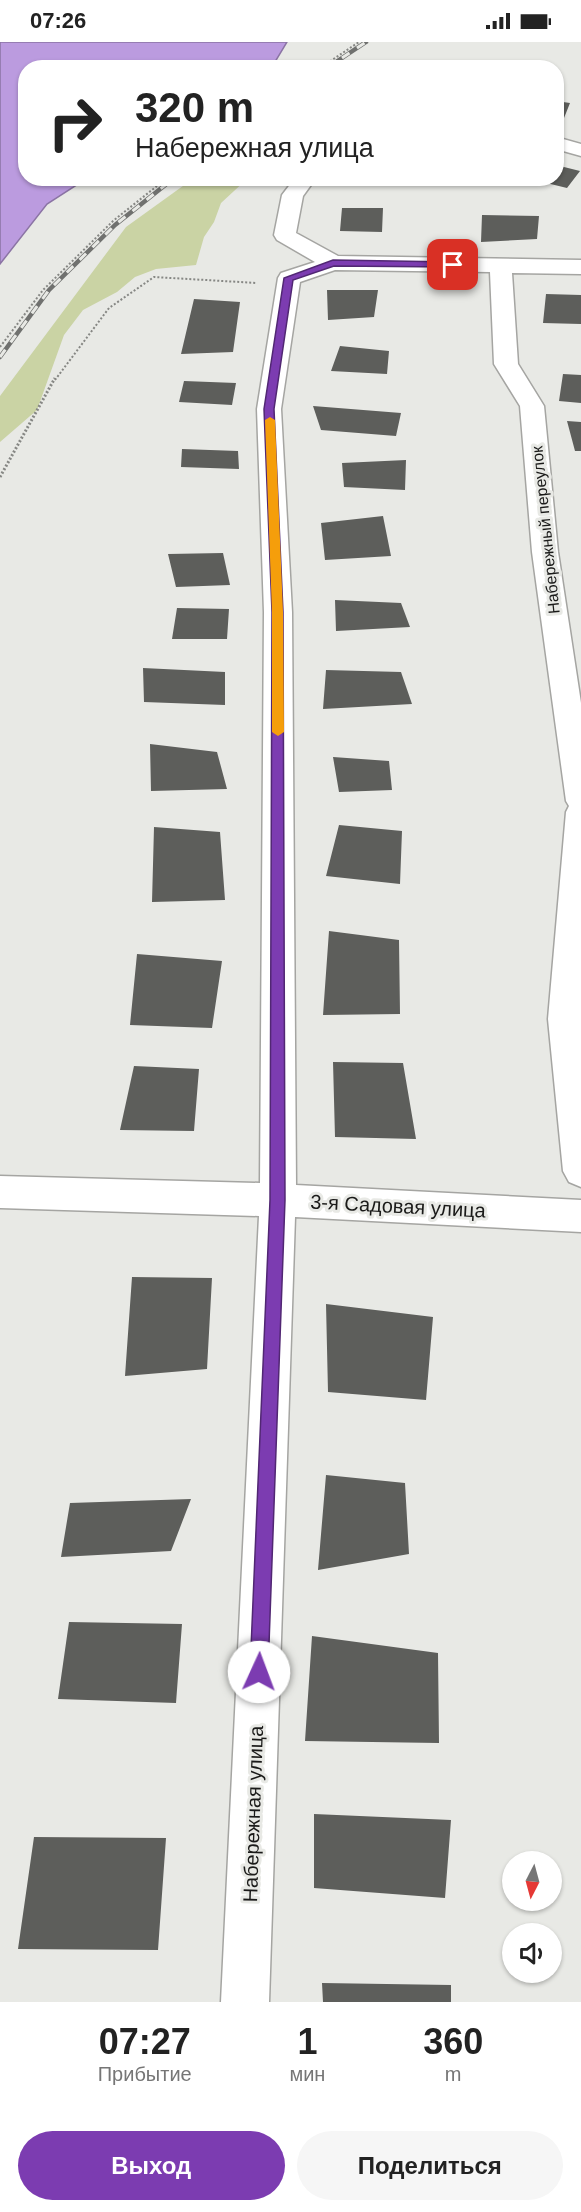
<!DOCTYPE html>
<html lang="ru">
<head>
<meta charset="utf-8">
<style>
	body { margin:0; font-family:Helvetica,sans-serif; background:#f6f6f6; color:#222; height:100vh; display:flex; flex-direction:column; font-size:22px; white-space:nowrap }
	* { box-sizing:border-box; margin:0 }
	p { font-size:20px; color:#767676 }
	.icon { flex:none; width:33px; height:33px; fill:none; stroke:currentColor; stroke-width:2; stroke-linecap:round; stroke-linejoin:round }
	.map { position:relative; height:1960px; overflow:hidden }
	.side { display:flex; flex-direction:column; background:#fff; flex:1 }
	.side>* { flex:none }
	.top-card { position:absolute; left:18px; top:18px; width:546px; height:126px; border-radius:24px; box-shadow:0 2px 4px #0004; background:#fff; color:#222; overflow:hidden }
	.needle { width:39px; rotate:186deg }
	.controls { position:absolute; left:502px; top:1809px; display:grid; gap:12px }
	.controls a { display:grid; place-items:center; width:60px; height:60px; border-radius:50%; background:#fff; box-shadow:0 2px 4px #0004; font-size:30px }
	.pin { position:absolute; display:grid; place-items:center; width:51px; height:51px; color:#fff; margin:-26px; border-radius:12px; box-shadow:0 3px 9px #0006 }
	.me { position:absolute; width:66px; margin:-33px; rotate:2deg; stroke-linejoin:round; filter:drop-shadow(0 0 4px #0008) }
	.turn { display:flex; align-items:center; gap:21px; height:126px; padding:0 18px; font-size:27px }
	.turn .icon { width:78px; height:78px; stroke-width:2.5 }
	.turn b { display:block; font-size:42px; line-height:51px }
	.eta { display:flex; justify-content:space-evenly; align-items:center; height:102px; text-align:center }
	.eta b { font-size:36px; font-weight:800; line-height:42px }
	.primary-button { display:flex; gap:12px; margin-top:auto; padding:12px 18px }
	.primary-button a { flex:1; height:69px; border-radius:36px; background:#7c3cb1; color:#fff; font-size:24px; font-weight:800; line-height:69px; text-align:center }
	.primary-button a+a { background:#f6f6f6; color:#222 }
	.status { display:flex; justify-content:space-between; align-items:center; height:42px; padding:0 30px; background:#fff; direction:ltr }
	.status svg { height:16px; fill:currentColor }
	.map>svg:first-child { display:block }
	.green { fill:#cad3a4 }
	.water { fill:#bb9bdf; stroke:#8b74a4; stroke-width:1.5 }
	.building { fill:#5d5e5b }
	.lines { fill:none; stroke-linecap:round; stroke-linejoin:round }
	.minor-casing { stroke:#a5a5a2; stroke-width:3 }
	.path-far1 { stroke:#868784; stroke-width:2; stroke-dasharray:2 2; stroke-linecap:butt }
	.path { stroke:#868784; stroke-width:3; stroke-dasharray:2 2; stroke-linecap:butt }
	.minor { fill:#fff; fill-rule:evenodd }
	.rail-casing { stroke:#70716f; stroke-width:4.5 }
	.rail { stroke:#e8e9e5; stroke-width:3; stroke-dasharray:9; stroke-linecap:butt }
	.route { fill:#7c3cb1; stroke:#512773; stroke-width:1.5 }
	.slow { fill:#f59e0b }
	.labels { text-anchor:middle; stroke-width:6; stroke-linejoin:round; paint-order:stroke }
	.far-street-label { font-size:16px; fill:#1a1a19; stroke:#e8e9e5 }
	.street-label { font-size:20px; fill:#1a1a19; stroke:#e8e9e5 }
</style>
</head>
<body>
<div class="status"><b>07:26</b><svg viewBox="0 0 49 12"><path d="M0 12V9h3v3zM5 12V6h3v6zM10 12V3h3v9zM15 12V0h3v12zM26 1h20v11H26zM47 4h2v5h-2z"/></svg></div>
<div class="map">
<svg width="581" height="1960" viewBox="0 0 581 1960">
	<rect width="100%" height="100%" fill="#e8e9e5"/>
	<!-- green -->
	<path class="green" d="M 194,136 L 247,137 L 221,161 L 214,180 L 204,195 L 196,223 L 156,227 L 135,235 L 117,250 L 83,268 L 64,293 L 37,368 L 0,400 L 0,354 L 126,185 Z"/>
	<!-- water -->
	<path class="water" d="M 0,0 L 287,0 L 275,20 L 267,25 L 26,26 L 26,136 L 86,137 L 47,162 L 0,222 Z"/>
	<!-- building -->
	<path class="building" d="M 556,59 L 570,61 L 564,76 L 556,74 Z
		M 556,123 L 580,129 L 567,146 L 530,137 L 556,136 Z
		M 342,166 L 383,166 L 382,190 L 340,189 Z
		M 482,173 L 539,174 L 537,197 L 481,200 Z
		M 327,248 L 378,248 L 374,275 L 328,278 Z
		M 546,252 L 581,253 L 581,282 L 543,281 Z
		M 194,257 L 240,260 L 233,310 L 181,312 Z
		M 340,304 L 389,309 L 387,332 L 331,329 Z
		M 563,332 L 581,333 L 581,361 L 559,359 Z
		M 184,339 L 236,341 L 232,363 L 179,360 Z
		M 313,364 L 401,371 L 396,394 L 321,388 Z
		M 567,379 L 581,380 L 581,409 L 575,409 Z
		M 182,407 L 238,409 L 239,427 L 181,425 Z
		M 406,418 L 405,448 L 344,445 L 342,421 Z
		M 383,474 L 391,514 L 325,518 L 321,481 Z
		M 223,511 L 230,543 L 176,545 L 168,512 Z
		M 335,558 L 401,561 L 410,585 L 336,589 Z
		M 177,566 L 229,567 L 227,597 L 172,597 Z
		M 143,626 L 225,630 L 225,663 L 144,660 Z
		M 326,628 L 401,630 L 412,662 L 323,667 Z
		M 150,702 L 217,710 L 227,747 L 151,749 Z
		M 333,715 L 389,719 L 392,748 L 339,750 Z
		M 339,783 L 402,789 L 400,842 L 326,834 Z
		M 154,785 L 220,790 L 225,858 L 152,860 Z
		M 329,889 L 399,898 L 400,972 L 323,973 Z
		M 137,912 L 222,919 L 212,986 L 130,983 Z
		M 333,1020 L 403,1021 L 416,1097 L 335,1095 Z
		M 134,1024 L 199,1027 L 194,1089 L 120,1088 Z
		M 132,1235 L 212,1236 L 207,1327 L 125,1334 Z
		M 326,1262 L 433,1275 L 426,1358 L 328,1350 Z
		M 326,1433 L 405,1441 L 409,1512 L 318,1528 Z
		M 191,1457 L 171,1509 L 61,1515 L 70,1461 Z
		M 69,1580 L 182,1582 L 176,1661 L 58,1657 Z
		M 312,1594 L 438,1611 L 439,1701 L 305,1699 Z
		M 314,1772 L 451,1778 L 445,1856 L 314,1846 Z
		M 34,1795 L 166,1796 L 158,1908 L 18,1907 Z
		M 322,1941 L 451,1943 L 451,1960 L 323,1960 Z"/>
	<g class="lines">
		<!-- minor casing -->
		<g class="minor-casing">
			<path id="minor" d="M 556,95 L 581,102 L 581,114 L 556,107 Z
				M 295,136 L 316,136 L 303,154 L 296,191 L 338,214 L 581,218 L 581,232 L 512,231 L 518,322 L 544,364 L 558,510 L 581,661 L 581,1145 L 569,1140 L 563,1129 L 548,977 L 566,770 L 569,764 L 566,759 L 532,510 L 520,364 L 494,322 L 490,230 L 335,228 L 300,240 L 281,367 L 292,570 L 296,1143 L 581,1158 L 581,1190 L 295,1175 L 269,1960 L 221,1960 L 259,1174 L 0,1166 L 0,1134 L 260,1141 L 264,570 L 257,367 L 278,236 L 281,231 L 315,220 L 277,198 L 274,193 L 282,153 Z"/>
		</g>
		<!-- path-far1 -->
		<path class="path-far1" d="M 320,26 L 359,0
			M 0,305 L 43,248 L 113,179 L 167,136
			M 55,338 L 109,266 L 154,235 L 257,241"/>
		<!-- path -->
		<path class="path" d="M 0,435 L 55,336"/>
		<!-- minor -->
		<use href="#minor" class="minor"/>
		<!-- rail casing -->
		<g class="rail-casing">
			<path id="rail" d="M 327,26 L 366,0
				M 0,315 L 49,248 L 115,183 L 174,136"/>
		</g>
		<!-- rail -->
		<use href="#rail" class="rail"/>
	</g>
	<!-- route -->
	<path class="route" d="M 333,218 L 453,220 L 457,223 L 453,225 L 334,224 L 293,238 L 274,367 L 283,570 L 285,1158 L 268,1630 L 265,1636 L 259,1638 L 253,1636 L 250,1630 L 270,1158 L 272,570 L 264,367 L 284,236 Z"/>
	<!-- slow -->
	<path class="slow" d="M 270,375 L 275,378 L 283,570 L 284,690 L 278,694 L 272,690 L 272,570 L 265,378 Z"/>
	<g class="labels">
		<!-- far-street labels -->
		<g class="far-street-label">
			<text transform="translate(545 488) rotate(-96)" y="6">Набережный переулок</text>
		</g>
		<!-- street labels -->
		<g class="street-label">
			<text transform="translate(398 1164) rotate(3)" y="7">3-я Садовая улица</text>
			<text transform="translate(253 1772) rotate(-88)" y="7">Набережная улица</text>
		</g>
	</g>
</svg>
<div class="controls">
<a><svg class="needle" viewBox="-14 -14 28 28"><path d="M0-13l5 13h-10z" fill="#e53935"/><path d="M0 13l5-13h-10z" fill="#767676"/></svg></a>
<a><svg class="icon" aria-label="sound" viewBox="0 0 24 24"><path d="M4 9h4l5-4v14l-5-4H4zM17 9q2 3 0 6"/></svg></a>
</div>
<div class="pin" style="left:453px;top:223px;background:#d93025"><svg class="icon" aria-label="arrive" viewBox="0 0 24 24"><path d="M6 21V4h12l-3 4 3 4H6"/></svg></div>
<svg class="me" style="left:259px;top:1630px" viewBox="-20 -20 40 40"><circle r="19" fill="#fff"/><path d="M0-13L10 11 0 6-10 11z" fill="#7c3cb1"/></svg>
<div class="top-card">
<div class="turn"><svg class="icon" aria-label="right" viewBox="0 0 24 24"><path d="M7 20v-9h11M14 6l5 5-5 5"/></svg><div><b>320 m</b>Набережная улица</div></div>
</div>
</div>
<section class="side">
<div class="eta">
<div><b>07:27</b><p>Прибытие</p></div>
<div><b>1</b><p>мин</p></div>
<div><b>360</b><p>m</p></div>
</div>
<div class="primary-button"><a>Выход</a><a>Поделиться</a></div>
</section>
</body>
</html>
